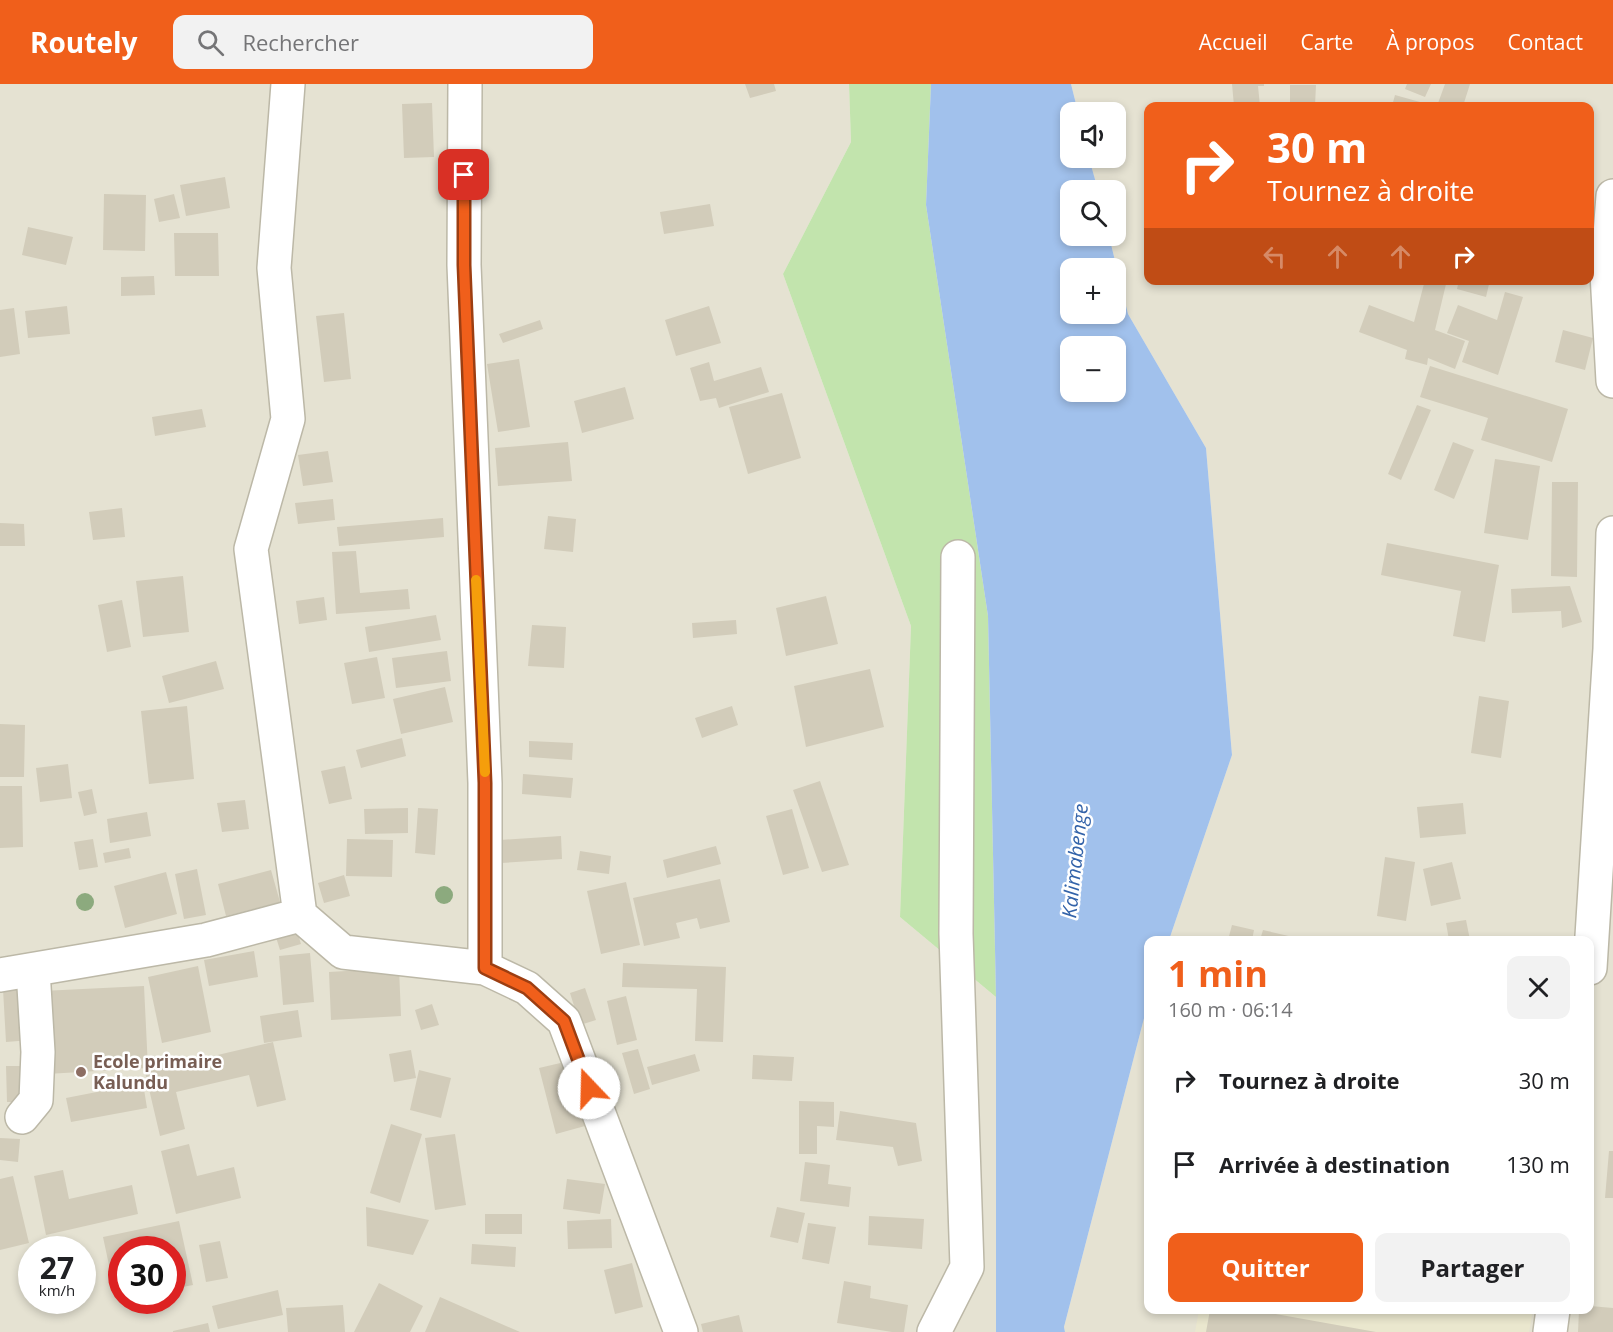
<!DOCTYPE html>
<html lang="fr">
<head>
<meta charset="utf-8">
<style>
	body { margin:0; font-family:"Open Sans",sans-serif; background:#f2f2f2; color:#202124; height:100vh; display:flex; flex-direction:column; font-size:22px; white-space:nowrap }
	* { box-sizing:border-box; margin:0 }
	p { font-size:20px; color:#757577 }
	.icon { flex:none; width:33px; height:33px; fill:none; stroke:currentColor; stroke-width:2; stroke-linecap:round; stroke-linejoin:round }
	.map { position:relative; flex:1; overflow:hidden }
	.details { position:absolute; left:1144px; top:852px; width:450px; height:378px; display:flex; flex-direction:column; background:#fff; border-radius:12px; box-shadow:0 3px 9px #0003 }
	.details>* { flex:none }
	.banner { position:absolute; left:1144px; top:18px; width:450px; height:183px; border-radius:12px; box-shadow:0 3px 9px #0003; background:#f05f1b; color:#fff; overflow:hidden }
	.buttons { position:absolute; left:1060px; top:18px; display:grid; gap:12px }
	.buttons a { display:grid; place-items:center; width:66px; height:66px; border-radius:12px; background:#fff; box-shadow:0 3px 9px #0003; font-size:30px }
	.speed { position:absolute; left:18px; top:1152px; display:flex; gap:12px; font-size:30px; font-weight:700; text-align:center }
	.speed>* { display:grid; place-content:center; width:78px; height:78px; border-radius:50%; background:#fff; box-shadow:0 3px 9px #0003; line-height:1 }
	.speed small { font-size:15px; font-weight:400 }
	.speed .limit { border:9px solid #d22; background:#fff; color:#111 }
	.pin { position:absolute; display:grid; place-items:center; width:51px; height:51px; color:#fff; margin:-26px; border-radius:12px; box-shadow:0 3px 9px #0006 }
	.me { position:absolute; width:66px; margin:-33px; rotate:339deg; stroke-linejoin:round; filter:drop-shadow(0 0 4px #0008) }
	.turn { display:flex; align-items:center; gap:21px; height:126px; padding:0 24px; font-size:27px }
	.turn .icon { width:78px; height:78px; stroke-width:2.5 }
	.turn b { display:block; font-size:42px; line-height:51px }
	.lanes { display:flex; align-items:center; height:57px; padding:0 24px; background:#0003; justify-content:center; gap:30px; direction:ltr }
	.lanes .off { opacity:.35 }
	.round { display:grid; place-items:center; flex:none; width:63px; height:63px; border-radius:12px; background:#f2f2f2 }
	.overview { display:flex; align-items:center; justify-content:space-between; height:102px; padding:0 24px }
	h1 { font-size:36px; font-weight:700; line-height:45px; color:#f05f1b }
	.action { display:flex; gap:12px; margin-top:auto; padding:12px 24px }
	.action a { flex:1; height:69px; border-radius:12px; background:#f05f1b; color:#fff; font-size:24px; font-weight:700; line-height:69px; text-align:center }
	.action a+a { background:#f2f2f2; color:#202124 }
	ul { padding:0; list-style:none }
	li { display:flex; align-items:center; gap:18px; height:84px; padding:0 24px }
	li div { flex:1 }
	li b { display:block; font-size:22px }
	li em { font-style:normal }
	header { display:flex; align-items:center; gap:36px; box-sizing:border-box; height:84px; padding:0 30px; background:#f05f1b; color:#fff }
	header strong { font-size:28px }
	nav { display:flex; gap:33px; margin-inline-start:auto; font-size:21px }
	.search { width:420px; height:54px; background:#f2f2f2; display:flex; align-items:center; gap:15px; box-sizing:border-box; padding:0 21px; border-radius:12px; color:#757577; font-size:22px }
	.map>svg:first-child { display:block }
	.residential { fill:#e5e2d2; fill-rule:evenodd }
	.education { fill:#eae7ce }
	.green { fill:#c2e4ad }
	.water { fill:#a1c1ec; fill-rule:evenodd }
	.building { fill:#d2ccba }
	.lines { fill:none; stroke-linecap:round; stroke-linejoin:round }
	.street-casing { stroke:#bcb8a7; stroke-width:36 }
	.street { stroke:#fff; stroke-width:33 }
	.tree { fill:#8caa7e }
	.route-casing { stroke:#9c3e12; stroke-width:15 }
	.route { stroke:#f05f1b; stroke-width:10 }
	.slow { stroke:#f59e0b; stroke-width:10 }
	.education-dot { fill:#8d6e63; stroke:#fff; stroke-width:2 }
	.labels { text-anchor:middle; stroke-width:5; stroke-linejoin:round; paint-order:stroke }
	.education-label { font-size:18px; font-weight:bold; fill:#785e54; stroke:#fff; text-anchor:start }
	.water-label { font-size:20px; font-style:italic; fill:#3363a9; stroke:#fff }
</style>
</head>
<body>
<header>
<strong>Routely</strong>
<div class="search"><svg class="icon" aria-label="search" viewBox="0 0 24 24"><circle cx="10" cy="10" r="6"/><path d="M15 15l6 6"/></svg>Rechercher</div>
<nav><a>Accueil</a><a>Carte</a><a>À propos</a><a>Contact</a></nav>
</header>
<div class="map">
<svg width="1613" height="1248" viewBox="0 0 1613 1248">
	<rect width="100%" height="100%" fill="#f1efe4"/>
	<!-- residential -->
	<path class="residential" d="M 0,0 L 849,0 L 851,58 L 783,190 L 911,542 L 900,833 L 996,913 L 996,1248 L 0,1248 ZM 32,1166 L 82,1166 L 82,1216 L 32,1216 ZM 122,1166 L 172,1166 L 172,1216 L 122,1216 Z
		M 1071,0 L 1613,0 L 1613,1248 L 1065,1248 L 1064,1243 L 1149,915 L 1149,1226 L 1590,1226 L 1590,856 L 1169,856 L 1232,671 L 1206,364 L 1128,230 L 1109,152 L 1116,152 L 1116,106 L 1098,106 L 1089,74 L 1116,74 L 1116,28 L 1078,28 ZM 1149,22 L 1590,22 L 1590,196 L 1149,196 Z"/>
	<!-- education -->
	<path class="education" d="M 1199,1226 L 1533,1226 L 1529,1248 L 1195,1248 Z"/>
	<!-- green -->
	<path class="green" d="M 849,0 L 931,0 L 926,121 L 988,532 L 996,913 L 900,833 L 911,542 L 783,190 L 851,58 Z"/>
	<!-- water -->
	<path class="water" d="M 931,0 L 1071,0 L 1078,28 L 1071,28 L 1071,74 L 1089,74 L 1098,106 L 1071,106 L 1071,152 L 1109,152 L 1128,230 L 1206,364 L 1232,671 L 1169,856 L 1149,856 L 1149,915 L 1064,1243 L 1065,1248 L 996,1248 L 996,913 L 988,532 L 926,121 ZM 1071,184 L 1116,184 L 1116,230 L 1071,230 ZM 1071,262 L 1116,262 L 1116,308 L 1071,308 Z"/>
	<!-- building -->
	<path class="building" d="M 745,0 L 774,0 L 776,7 L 750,14 Z
		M 1232,0 L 1264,0 L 1264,2 L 1258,2 L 1260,22 L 1234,22 Z
		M 1407,0 L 1431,0 L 1425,13 L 1405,5 Z
		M 1445,0 L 1470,0 L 1463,22 L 1437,22 Z
		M 1290,1 L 1316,1 L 1315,22 L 1290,22 Z
		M 1395,11 L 1427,20 L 1426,22 L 1392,22 Z
		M 432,19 L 434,73 L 404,74 L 402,20 Z
		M 225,93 L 230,124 L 186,132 L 180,101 Z
		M 104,110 L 146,111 L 145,167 L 103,166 Z
		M 174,110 L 180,134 L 159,138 L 154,115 Z
		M 710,120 L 714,142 L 664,150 L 660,128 Z
		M 1590,134 L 1598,135 L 1593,166 L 1590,165 Z
		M 28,143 L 73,153 L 66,181 L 22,171 Z
		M 174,149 L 218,149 L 219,192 L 175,192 Z
		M 154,192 L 155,211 L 121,212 L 121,193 Z
		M 1425,196 L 1447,196 L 1435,246 L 1465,257 L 1455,285 L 1428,274 L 1427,281 L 1405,275 L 1407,266 L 1359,248 L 1369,221 L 1414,238 Z
		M 1459,196 L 1490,196 L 1486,213 L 1457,205 Z
		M 1505,208 L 1523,213 L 1498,291 L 1462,278 L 1469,257 L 1447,249 L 1458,221 L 1497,236 Z
		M 67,222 L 70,250 L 28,254 L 25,227 Z
		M 709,222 L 721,259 L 676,272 L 665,236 Z
		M 14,224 L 20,270 L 0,273 L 0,226 Z
		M 344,229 L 351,295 L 324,298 L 316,232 Z
		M 540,236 L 543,245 L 503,259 L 499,250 Z
		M 1563,246 L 1593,254 L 1585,286 L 1555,278 Z
		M 519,275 L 530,343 L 498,348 L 487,280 Z
		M 709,278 L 714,297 L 761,283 L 769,308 L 719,324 L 716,314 L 700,317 L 690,284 Z
		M 1430,282 L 1568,325 L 1552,378 L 1481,356 L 1488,334 L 1420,313 Z
		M 625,303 L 634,335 L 582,349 L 574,317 Z
		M 782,309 L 801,374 L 748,390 L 729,323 Z
		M 1417,321 L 1431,326 L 1401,396 L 1388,390 Z
		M 202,325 L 206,343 L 155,352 L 152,333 Z
		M 568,358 L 572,397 L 498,402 L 495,364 Z
		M 1453,358 L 1474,366 L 1454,415 L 1434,406 Z
		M 328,367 L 333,398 L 303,402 L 298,371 Z
		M 1495,375 L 1540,382 L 1528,456 L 1484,449 Z
		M 1552,398 L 1578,398 L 1577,493 L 1551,492 Z
		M 333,415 L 335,436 L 298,440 L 295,419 Z
		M 122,424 L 125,453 L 93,456 L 89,428 Z
		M 548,432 L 576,435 L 573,468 L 544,465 Z
		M 443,434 L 444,453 L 339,462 L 337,443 Z
		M 0,439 L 24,440 L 25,462 L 0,462 Z
		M 1387,459 L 1499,481 L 1485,558 L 1453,552 L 1461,507 L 1381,491 Z
		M 356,467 L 360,509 L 408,505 L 410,525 L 336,530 L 332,468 Z
		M 183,492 L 189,548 L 143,553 L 136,497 Z
		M 1570,502 L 1582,538 L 1562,544 L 1561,527 L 1512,529 L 1511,505 Z
		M 826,512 L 838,560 L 786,572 L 776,524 Z
		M 324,513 L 327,536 L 299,540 L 296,517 Z
		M 122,516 L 131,563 L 107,568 L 98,521 Z
		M 436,531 L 441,556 L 369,568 L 365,543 Z
		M 736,536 L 737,550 L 693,554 L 692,539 Z
		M 532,541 L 566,543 L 564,584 L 528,582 Z
		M 447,567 L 451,597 L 396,604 L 392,574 Z
		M 377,573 L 385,614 L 352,620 L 344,579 Z
		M 216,577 L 224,605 L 169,619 L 162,592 Z
		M 870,585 L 884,643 L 806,663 L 794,602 Z
		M 445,603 L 453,638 L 401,650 L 393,615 Z
		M 1479,612 L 1509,617 L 1501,674 L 1471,669 Z
		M 187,622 L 194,695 L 149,700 L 141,627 Z
		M 732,622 L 738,641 L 702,654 L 695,634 Z
		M 0,640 L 25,641 L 24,693 L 0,693 Z
		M 402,654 L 406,672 L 361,684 L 356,666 Z
		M 529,657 L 573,659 L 572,676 L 529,673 Z
		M 68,680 L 72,714 L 40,718 L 36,684 Z
		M 345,682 L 352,715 L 329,720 L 321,687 Z
		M 523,690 L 573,694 L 571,714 L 522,710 Z
		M 820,697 L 849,781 L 822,788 L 793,706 Z
		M 0,702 L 22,702 L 23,763 L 0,764 Z
		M 92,705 L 97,729 L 84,732 L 78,708 Z
		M 245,716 L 249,745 L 222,748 L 217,719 Z
		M 1463,719 L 1466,750 L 1420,754 L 1417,723 Z
		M 408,724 L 408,749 L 365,750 L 364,725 Z
		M 418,724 L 438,725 L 435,771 L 415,769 Z
		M 792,725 L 809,784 L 783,791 L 766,732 Z
		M 147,728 L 151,752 L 110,759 L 107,735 Z
		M 561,752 L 562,775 L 501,779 L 500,756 Z
		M 93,755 L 98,783 L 79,786 L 74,758 Z
		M 347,755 L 393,756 L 392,793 L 346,792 Z
		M 716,762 L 721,780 L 667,794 L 663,776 Z
		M 129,764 L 131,774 L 105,779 L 103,769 Z
		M 580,767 L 611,772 L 609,790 L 577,786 Z
		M 1385,773 L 1415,778 L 1406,837 L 1377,832 Z
		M 1452,778 L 1461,815 L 1431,822 L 1423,785 Z
		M 197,785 L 206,831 L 184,835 L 175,790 Z
		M 271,786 L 280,818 L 226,832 L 218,800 Z
		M 166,788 L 177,830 L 125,844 L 114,802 Z
		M 344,791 L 350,812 L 324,819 L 318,799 Z
		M 720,795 L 730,838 L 700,845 L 697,834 L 676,839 L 680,854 L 644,862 L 633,814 Z
		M 626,798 L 640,861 L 601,870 L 587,807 Z
		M 1466,836 L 1470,856 L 1449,856 L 1446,839 Z
		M 1232,841 L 1254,846 L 1252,856 L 1228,856 Z
		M 296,844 L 301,860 L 280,866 L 275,850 Z
		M 1263,846 L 1306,856 L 1260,856 Z
		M 254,867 L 258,893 L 209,902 L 204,876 Z
		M 310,869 L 314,918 L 283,921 L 279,872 Z
		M 623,879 L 726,883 L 723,958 L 695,957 L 697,905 L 622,903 Z
		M 198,882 L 211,948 L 162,959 L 148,893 Z
		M 399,884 L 401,932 L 331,936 L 329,888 Z
		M 144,902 L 148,984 L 47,990 L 42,907 Z
		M 28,903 L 31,956 L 6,958 L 3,905 Z
		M 585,904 L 596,936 L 580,941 L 570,909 Z
		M 626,912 L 637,956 L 617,961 L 607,917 Z
		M 432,920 L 439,941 L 421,946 L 415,926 Z
		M 298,926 L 302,953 L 264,959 L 260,932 Z
		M 273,958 L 286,1016 L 257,1023 L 249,991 L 176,1008 L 185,1045 L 160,1052 L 145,988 Z
		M 638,965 L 650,1005 L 634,1010 L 622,969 Z
		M 411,966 L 416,994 L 394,998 L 389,970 Z
		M 695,970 L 700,987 L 652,1001 L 647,983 Z
		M 753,971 L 794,973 L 792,997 L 752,995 Z
		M 569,977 L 585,1042 L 556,1050 L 539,984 Z
		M 6,982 L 24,982 L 24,1018 L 7,1018 Z
		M 419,986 L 451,994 L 441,1034 L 410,1026 Z
		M 143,999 L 147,1024 L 71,1038 L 66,1014 Z
		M 799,1017 L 834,1018 L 834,1043 L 817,1042 L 817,1070 L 799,1070 Z
		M 840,1027 L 916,1039 L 922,1077 L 898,1082 L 893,1063 L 836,1056 Z
		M 391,1040 L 422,1050 L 400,1119 L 370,1109 Z
		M 455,1050 L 466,1121 L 435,1126 L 425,1054 Z
		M 0,1054 L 20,1055 L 18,1078 L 0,1076 Z
		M 189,1060 L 197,1092 L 234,1083 L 241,1114 L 176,1130 L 161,1067 Z
		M 1609,1067 L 1613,1067 L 1613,1114 L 1605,1114 Z
		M 805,1078 L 830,1081 L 828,1100 L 851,1103 L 849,1123 L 800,1117 Z
		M 63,1086 L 69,1115 L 132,1101 L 138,1130 L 46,1151 L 34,1092 Z
		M 13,1092 L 29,1159 L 0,1166 L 0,1095 Z
		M 567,1095 L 605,1100 L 600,1130 L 563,1125 Z
		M 366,1123 L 429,1136 L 413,1171 L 367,1162 Z
		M 777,1123 L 805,1129 L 798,1159 L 770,1153 Z
		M 485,1130 L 522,1130 L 522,1150 L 485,1150 Z
		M 869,1132 L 924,1135 L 922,1165 L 868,1161 Z
		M 611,1135 L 612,1164 L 568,1165 L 567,1137 Z
		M 179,1137 L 193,1201 L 172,1205 L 172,1166 L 153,1166 L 152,1162 L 139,1166 L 122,1166 L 122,1213 L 116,1214 L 103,1153 Z
		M 808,1139 L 836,1143 L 829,1180 L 802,1175 Z
		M 220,1157 L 228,1194 L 206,1198 L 199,1161 Z
		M 472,1160 L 516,1163 L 515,1183 L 471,1180 Z
		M 632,1179 L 643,1223 L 615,1230 L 604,1186 Z
		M 844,1197 L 871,1202 L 870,1214 L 908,1221 L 904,1248 L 892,1248 L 837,1239 Z
		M 379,1199 L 423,1222 L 410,1248 L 354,1248 Z
		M 278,1206 L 283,1231 L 218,1245 L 212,1222 Z
		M 440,1213 L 520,1248 L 425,1248 Z
		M 343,1221 L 345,1248 L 288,1248 L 286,1224 Z
		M 1590,1222 L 1613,1224 L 1613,1248 L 1578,1248 L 1579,1226 L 1590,1226 Z
		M 1210,1226 L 1254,1226 L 1376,1248 L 1206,1248 Z
		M 739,1231 L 743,1248 L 703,1248 L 701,1240 Z
		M 208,1239 L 210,1248 L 173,1248 L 173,1247 Z"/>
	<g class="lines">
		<!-- street casing -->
		<g class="street-casing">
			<path id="street" d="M 288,0 L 274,184 L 288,335 L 251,465 L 300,831 L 343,868 L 485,884 L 527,904 L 564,937 L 681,1248
				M 465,0 L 464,181 L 485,699 L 485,884
				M 1613,112 L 1607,189 L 1613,297
				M 1590,884 L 1610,565 L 1613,449
				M 0,891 L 206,856 L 300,831
				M 22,1033 L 36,1016 L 38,968 L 33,886
				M 934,1248 L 967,1183 L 956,850 L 958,473
				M 1550,1248 L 1553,1226"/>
		</g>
		<!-- street -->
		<use href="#street" class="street"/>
	</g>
	<!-- trees -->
	<g class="tree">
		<circle cx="444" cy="811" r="9"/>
		<circle cx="85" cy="818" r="9"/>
	</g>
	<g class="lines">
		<!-- route casing -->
		<g class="route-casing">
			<path id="route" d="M 464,91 L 464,181 L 485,699 L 485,884 L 527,904 L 564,937 L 589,1004"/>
		</g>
		<!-- route -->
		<use href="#route" class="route"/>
		<!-- slow -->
		<path class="slow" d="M 476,496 L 485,688"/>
	</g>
	<!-- markers -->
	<circle class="education-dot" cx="81" cy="988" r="6"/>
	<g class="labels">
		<!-- education labels -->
		<g class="education-label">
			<text x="93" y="984">Ecole primaire<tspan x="93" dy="21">Kalundu</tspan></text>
		</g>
		<!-- water labels -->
		<g class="water-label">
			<text transform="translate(1075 777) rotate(-84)" y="7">Kalimabenge</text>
		</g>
	</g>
</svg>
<div class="buttons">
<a><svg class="icon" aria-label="sound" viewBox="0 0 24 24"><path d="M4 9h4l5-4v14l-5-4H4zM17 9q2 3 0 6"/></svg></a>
<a><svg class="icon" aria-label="search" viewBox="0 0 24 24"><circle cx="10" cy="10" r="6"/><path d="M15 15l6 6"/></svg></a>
<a>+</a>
<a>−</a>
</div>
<div class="speed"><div>27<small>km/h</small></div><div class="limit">30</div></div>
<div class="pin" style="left:464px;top:91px;background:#d93025"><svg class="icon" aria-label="arrive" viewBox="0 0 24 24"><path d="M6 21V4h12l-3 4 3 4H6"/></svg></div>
<svg class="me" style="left:589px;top:1004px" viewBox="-20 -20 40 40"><circle r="19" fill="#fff"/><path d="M0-13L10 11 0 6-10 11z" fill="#f05f1b"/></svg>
<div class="banner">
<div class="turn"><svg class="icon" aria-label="right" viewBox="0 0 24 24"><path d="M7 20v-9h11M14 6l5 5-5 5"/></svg><div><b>30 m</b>Tournez à droite</div></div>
<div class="lanes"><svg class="icon off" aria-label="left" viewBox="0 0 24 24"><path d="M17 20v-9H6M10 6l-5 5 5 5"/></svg><svg class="icon off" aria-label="ahead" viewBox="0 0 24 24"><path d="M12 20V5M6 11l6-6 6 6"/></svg><svg class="icon off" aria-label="ahead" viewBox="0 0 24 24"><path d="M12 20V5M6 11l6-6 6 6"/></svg><svg class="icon" aria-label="right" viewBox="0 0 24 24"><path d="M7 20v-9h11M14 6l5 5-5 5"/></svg></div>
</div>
<section class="details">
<div class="overview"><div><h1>1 min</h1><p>160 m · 06:14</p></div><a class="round"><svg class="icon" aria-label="close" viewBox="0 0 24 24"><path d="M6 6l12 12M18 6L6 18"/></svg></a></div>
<ul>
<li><svg class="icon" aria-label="right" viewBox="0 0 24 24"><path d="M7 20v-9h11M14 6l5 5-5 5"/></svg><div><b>Tournez à droite</b></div><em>30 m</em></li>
<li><svg class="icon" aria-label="arrive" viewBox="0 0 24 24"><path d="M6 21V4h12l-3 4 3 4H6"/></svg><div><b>Arrivée à destination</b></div><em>130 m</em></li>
</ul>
<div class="action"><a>Quitter</a><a>Partager</a></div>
</section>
</div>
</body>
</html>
